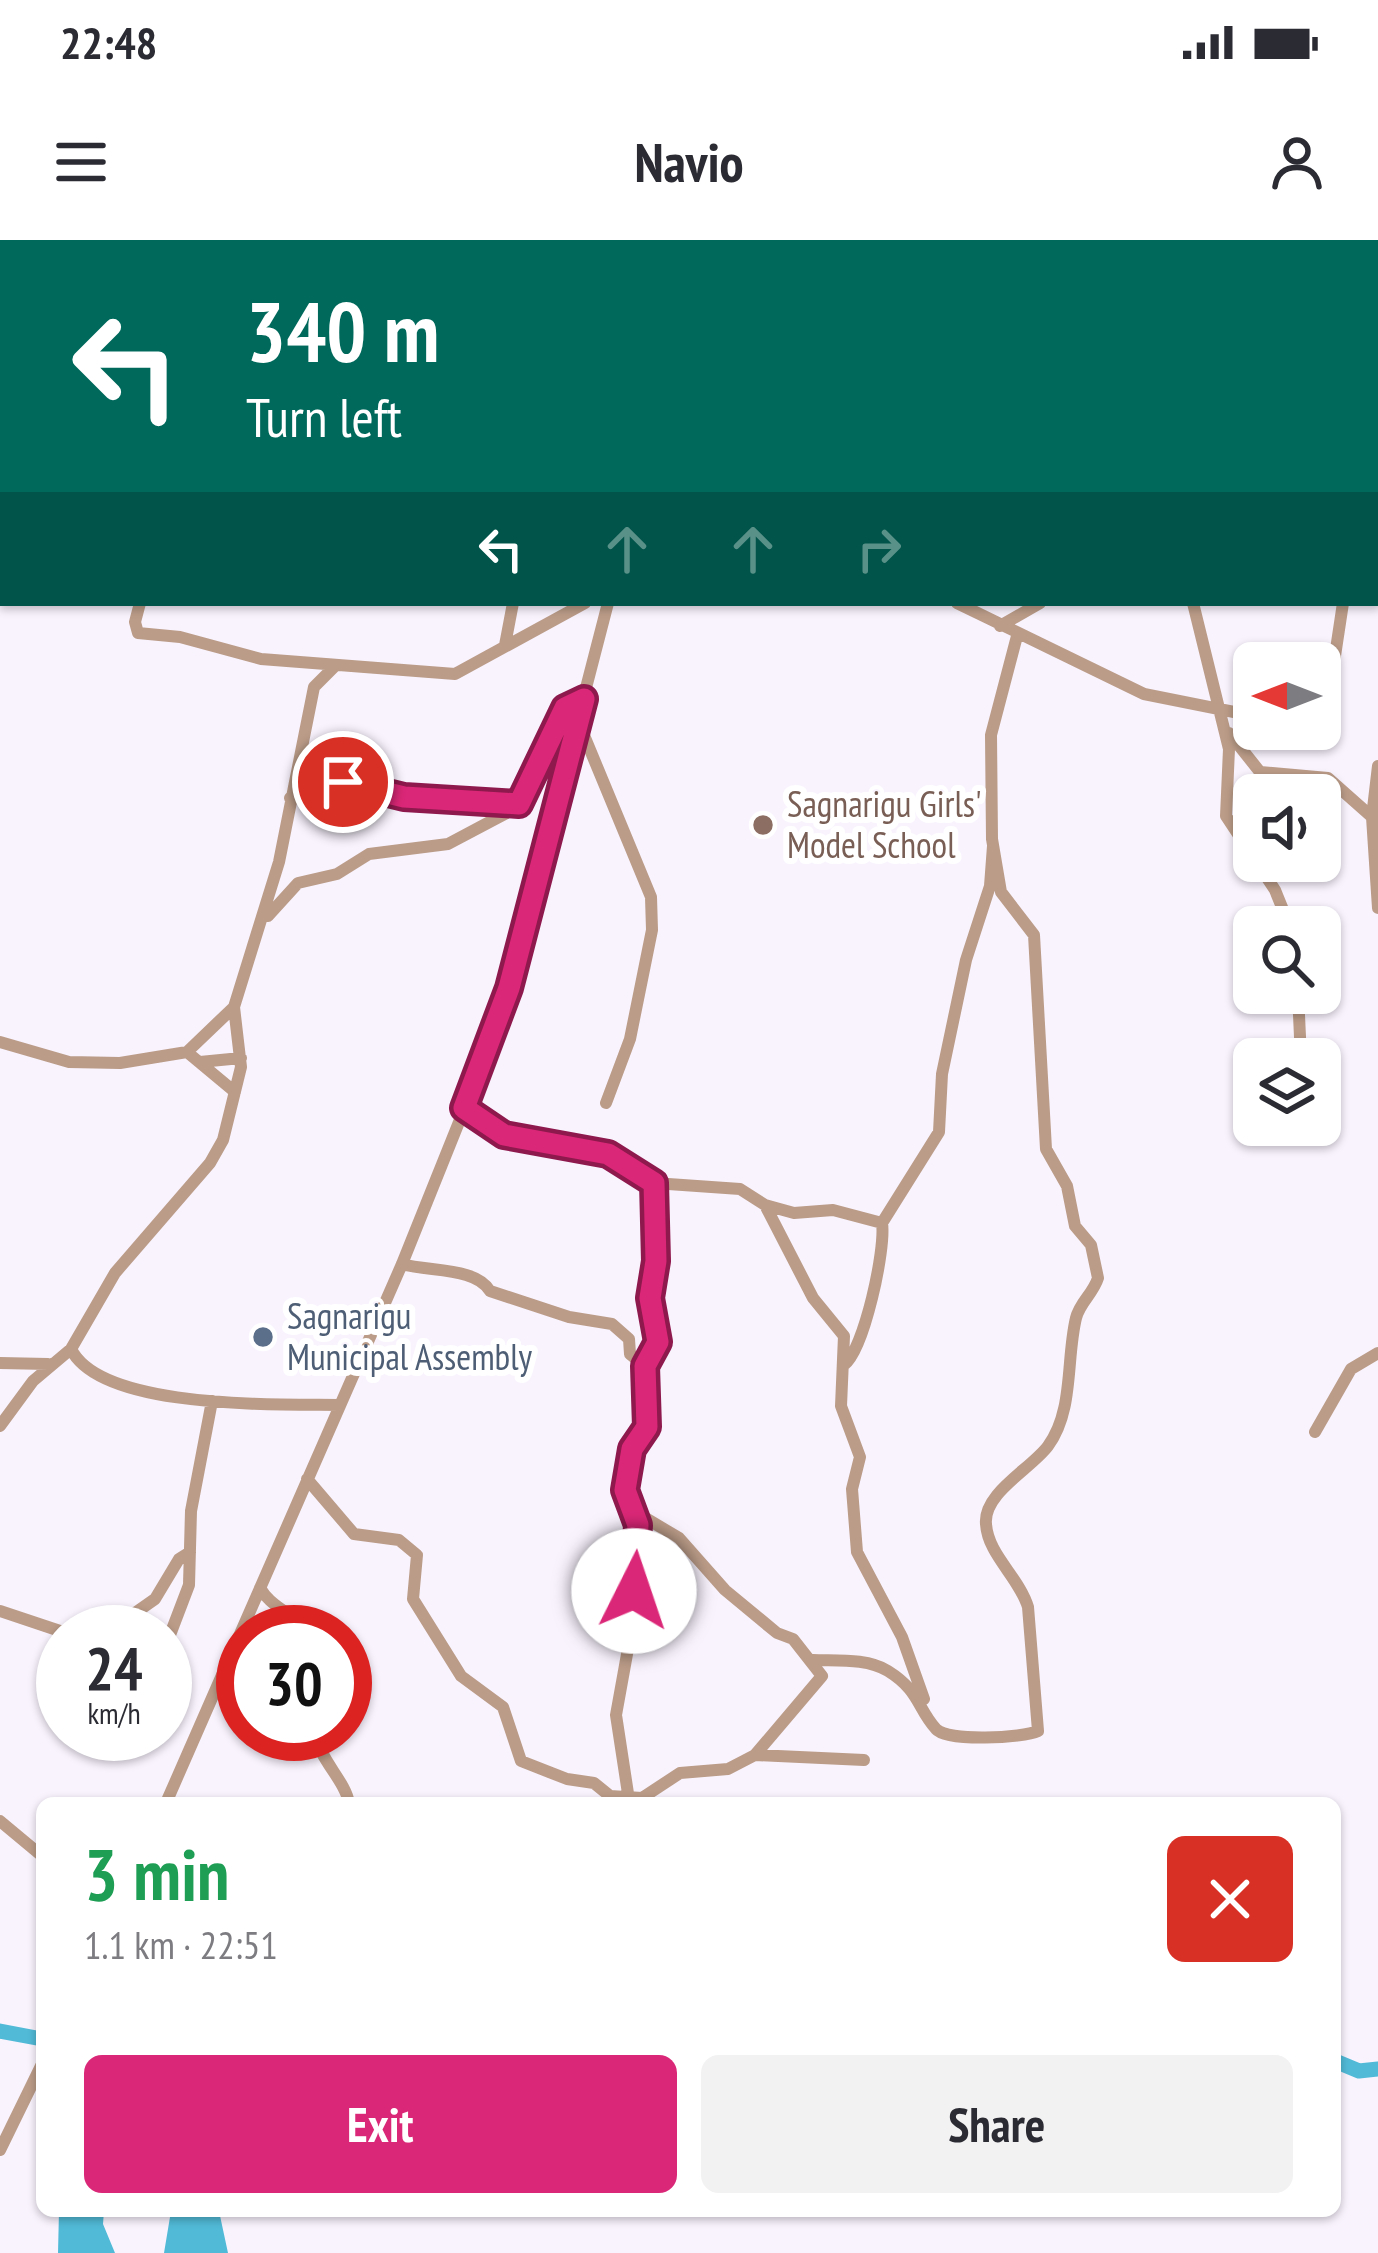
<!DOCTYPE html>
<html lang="en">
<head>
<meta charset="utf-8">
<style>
	body { margin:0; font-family:"PT Sans Narrow",sans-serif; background:#f2f2f3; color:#2b2b33; height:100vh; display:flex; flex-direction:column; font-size:45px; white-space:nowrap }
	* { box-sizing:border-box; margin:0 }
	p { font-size:39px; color:#7c7c81 }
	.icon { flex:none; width:66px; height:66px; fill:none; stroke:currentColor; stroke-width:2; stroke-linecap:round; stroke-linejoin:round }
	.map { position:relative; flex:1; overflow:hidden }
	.sheet { position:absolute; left:36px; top:1557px; width:1305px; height:420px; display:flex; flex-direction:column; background:#fff; border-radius:18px; box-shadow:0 3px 9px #0004 }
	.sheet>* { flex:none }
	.hud { position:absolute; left:0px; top:0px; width:1380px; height:366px; box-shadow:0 3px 9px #0004; background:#00695c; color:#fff; overflow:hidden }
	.needle { width:78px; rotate:270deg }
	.fabs { position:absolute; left:1233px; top:402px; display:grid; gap:24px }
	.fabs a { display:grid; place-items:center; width:108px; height:108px; border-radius:18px; background:#fff; box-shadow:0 3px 9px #0004; font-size:60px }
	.speed { position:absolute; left:36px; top:1365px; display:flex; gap:24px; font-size:60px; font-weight:700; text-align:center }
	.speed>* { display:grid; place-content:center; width:156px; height:156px; border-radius:50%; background:#fff; box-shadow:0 3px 9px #0004; line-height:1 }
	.speed small { font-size:30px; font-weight:400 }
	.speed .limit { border:18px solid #d22; background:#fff; color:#111 }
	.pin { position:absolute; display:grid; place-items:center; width:102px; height:102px; color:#fff; margin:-51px; border:6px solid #fff; border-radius:50%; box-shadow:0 3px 12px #0007 }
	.me { position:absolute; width:132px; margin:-66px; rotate:4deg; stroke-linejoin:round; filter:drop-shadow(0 0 9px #0008) }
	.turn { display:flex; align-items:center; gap:42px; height:252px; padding:0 48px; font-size:54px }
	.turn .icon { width:156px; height:156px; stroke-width:2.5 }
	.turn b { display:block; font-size:84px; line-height:102px }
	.lanes { display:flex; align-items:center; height:114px; padding:0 48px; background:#0003; justify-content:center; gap:60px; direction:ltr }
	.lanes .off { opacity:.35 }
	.round { display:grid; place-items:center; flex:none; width:126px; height:126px; border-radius:18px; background:#f2f2f3 }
	.head { display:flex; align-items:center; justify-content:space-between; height:204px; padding:0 48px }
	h1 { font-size:72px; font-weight:600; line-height:90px; color:#1e9e55 }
	.action { display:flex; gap:24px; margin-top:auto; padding:24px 48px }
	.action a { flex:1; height:138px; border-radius:18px; background:#db2777; color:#fff; font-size:48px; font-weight:600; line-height:138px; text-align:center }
	.action a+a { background:#f2f2f3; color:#2b2b33 }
	.status { display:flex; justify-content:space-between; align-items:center; height:84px; padding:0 60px; background:#fff; direction:ltr }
	.status svg { height:33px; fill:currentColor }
	header { display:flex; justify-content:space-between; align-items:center; height:156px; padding:0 48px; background:#fff; font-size:54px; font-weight:600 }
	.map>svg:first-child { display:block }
	.water { fill:#51bad7 }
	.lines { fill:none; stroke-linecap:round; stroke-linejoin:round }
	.stream { stroke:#51bad7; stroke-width:3 }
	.river { stroke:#51bad7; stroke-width:15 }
	.minor { stroke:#bb9c88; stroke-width:12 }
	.route-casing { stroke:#8e194d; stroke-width:30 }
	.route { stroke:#db2777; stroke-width:21 }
	.education-dot { fill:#8d6e63; stroke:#fff; stroke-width:4.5 }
	.service-dot { fill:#5c6f8a; stroke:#fff; stroke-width:4.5 }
	.labels { text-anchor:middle; stroke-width:12; stroke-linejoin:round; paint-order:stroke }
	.education-label { font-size:36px; fill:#785e54; stroke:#fff; text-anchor:start }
	.service-label { font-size:36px; fill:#4e5e75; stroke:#fff; text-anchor:start }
</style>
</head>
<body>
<div class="status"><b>22:48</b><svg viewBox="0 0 49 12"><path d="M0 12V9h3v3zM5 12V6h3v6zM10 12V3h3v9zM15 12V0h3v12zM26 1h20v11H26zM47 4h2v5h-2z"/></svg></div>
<header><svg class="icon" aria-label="menu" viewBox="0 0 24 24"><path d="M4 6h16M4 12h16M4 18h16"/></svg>Navio<svg class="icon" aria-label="person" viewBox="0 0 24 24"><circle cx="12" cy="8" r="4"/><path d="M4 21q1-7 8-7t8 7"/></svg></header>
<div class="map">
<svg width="1378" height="2013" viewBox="0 0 1378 2013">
	<rect width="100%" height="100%" fill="#f9f3fe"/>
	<!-- water -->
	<path class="water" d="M 59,1971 L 104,1971 L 103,1984 L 115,2013 L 58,2013 Z
		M 171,1971 L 219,1971 L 228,2013 L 164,2013 Z"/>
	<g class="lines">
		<!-- stream -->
		<path class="stream" d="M 0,1797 L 4,1792"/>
		<!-- river -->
		<path class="river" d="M 0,1791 L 42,1799
			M 1335,1821 L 1359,1831 L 1378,1829"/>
		<!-- minor -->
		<path class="minor" d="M 305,0 L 326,3
			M 1357,0 L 1359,3
			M 202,3 L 202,0
			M 348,3 L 348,0
			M 583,3 L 583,0
			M 699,3 L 700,0
			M 809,3 L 810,0
			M 923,3 L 923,0
			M 1370,3 L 1371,0
			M 1377,15 L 1378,15
			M 0,166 L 3,167
			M 1377,219 L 1378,219
			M 1377,346 L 1378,346
			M 140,363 L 135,382 L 138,393 L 180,397 L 261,419 L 455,434 L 585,363
			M 957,363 L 1144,454 L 1254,476
			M 1193,363 L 1229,509 L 1226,576 L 1275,650 L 1290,687
			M 1000,386 L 1040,363
			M 505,405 L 513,363
			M 1320,475 L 1330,449 L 1343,363
			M 581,488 L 651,657 L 652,690 L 630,799 L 606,863
			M 1229,493 L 1260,532 L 1328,538 L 1372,577
			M 1378,526 L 1372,577 L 1378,668
			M 290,558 C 320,522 377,555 414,558 C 449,561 483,562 518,564
			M 268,676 L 298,643 L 337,634 L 369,614 L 448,604 L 514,569 L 564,468 L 584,459
			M 1298,753 L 1301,819
			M 0,802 L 69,822 L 120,823 L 187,812 L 234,767
			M 187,812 L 235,852
			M 200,822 L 241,818
			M 464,868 L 504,895 L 607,914 L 654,943 L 740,949 L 765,965 L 794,973 L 833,970 L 882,983 L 939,892 L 942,834 L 966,720 L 990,646 L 993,606
			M 765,965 L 813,1058 L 844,1096 L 841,1166 L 860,1217 L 852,1249 L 857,1312 L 902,1397 L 924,1459
			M 402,1024 C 429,1032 476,1027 490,1051 L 569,1077 L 612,1084 L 629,1099 L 630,1114 L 645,1126 L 647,1187 L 632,1209 L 625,1250 L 638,1284 L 633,1381 L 616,1475 L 629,1560
			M 71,1109 C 101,1170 279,1164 339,1165
			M 0,1123 L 48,1124
			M 844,1125 C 864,1110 886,1009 882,983
			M 645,1126 L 659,1102 L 650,1058 L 656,1021 L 654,943
			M 0,1186 L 33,1141 L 71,1109 L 115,1033 L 210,923 L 223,900 L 241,827 L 234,767 L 279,622 L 314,447 L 334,427
			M 1315,1192 L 1351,1129 L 1378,1113
			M 307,1239 L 354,1294 L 399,1300 L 417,1315 L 413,1359 L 461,1436 L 503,1467 L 521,1521 L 567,1539 L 594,1543 L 610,1556 L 642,1558 L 680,1533 L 728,1529 L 755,1515 L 822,1436 L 793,1399 L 777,1393 L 725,1350 L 679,1298 L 632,1270
			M 260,1348 C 271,1368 295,1373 303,1392
			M 0,1371 L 63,1392
			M 108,1392 L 155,1359 L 179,1319 L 190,1312
			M 165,1408 L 189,1345 L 191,1271 L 212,1161
			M 813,1420 C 837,1421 867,1418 888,1431 C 920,1451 917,1468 936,1489 C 947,1502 1023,1498 1038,1491 L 1028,1367 C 1019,1337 988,1315 986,1284 C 983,1253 1031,1229 1048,1206 C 1074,1171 1066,1119 1076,1078 C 1080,1062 1093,1054 1098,1038 L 1091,1005 L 1075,986 L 1067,946 L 1046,909 L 1034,695 L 1001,652 L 992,599 L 991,495 L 1017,396
			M 314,1494 C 322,1522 345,1541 349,1563
			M 755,1515 L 864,1520
			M 166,1563 L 402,1024 L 500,780 L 608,363
			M 0,1581 L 42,1616
			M 0,1910 L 42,1824"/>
	</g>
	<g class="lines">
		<!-- route casing -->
		<g class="route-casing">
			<path id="route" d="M 343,542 L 404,557 L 519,564 L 565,468 L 584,459 L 509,748 L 464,868 L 504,895 L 608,914 L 654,943 L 656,1021 L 650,1058 L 658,1102 L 645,1126 L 647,1187 L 632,1209 L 625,1250 L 638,1285 L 634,1351"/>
		</g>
		<!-- route -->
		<use href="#route" class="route"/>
	</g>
	<!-- markers -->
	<circle class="education-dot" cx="763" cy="585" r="12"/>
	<circle class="service-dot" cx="263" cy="1097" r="12"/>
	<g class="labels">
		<!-- education labels -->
		<g class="education-label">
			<text x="787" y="577">Sagnarigu Girls'<tspan x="787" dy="41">Model School</tspan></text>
		</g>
		<!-- service labels -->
		<g class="service-label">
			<text x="287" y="1089">Sagnarigu<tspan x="287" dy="41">Municipal Assembly</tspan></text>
		</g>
	</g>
</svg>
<div class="fabs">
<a><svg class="needle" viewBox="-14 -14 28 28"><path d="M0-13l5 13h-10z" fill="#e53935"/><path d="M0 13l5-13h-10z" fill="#7c7c81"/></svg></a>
<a><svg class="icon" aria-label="sound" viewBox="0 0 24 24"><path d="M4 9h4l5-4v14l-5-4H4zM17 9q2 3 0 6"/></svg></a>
<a><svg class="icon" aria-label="search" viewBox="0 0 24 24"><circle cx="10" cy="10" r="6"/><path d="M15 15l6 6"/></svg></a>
<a><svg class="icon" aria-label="layers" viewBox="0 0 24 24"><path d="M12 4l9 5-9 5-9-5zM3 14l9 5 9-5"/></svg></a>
</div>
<div class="speed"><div>24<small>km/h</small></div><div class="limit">30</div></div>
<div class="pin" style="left:343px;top:542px;background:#d93025"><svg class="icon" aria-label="arrive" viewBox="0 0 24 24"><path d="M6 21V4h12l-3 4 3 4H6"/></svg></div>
<svg class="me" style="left:634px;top:1351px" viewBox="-20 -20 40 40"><circle r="19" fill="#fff"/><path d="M0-13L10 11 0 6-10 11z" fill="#db2777"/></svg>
<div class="hud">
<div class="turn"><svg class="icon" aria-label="left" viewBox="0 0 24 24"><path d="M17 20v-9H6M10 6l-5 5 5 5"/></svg><div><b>340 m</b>Turn left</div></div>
<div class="lanes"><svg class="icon" aria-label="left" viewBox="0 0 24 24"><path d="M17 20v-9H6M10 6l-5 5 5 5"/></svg><svg class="icon off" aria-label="ahead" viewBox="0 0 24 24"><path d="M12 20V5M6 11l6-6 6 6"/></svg><svg class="icon off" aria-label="ahead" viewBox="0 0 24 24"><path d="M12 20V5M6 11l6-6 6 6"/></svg><svg class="icon off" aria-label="right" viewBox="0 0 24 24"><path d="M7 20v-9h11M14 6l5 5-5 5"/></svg></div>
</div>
<section class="sheet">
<div class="head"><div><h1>3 min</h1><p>1.1 km · 22:51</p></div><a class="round" style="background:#d93025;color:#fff"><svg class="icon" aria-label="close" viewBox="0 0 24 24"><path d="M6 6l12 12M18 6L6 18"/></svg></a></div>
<div class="action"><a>Exit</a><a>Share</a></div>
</section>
</div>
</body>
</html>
